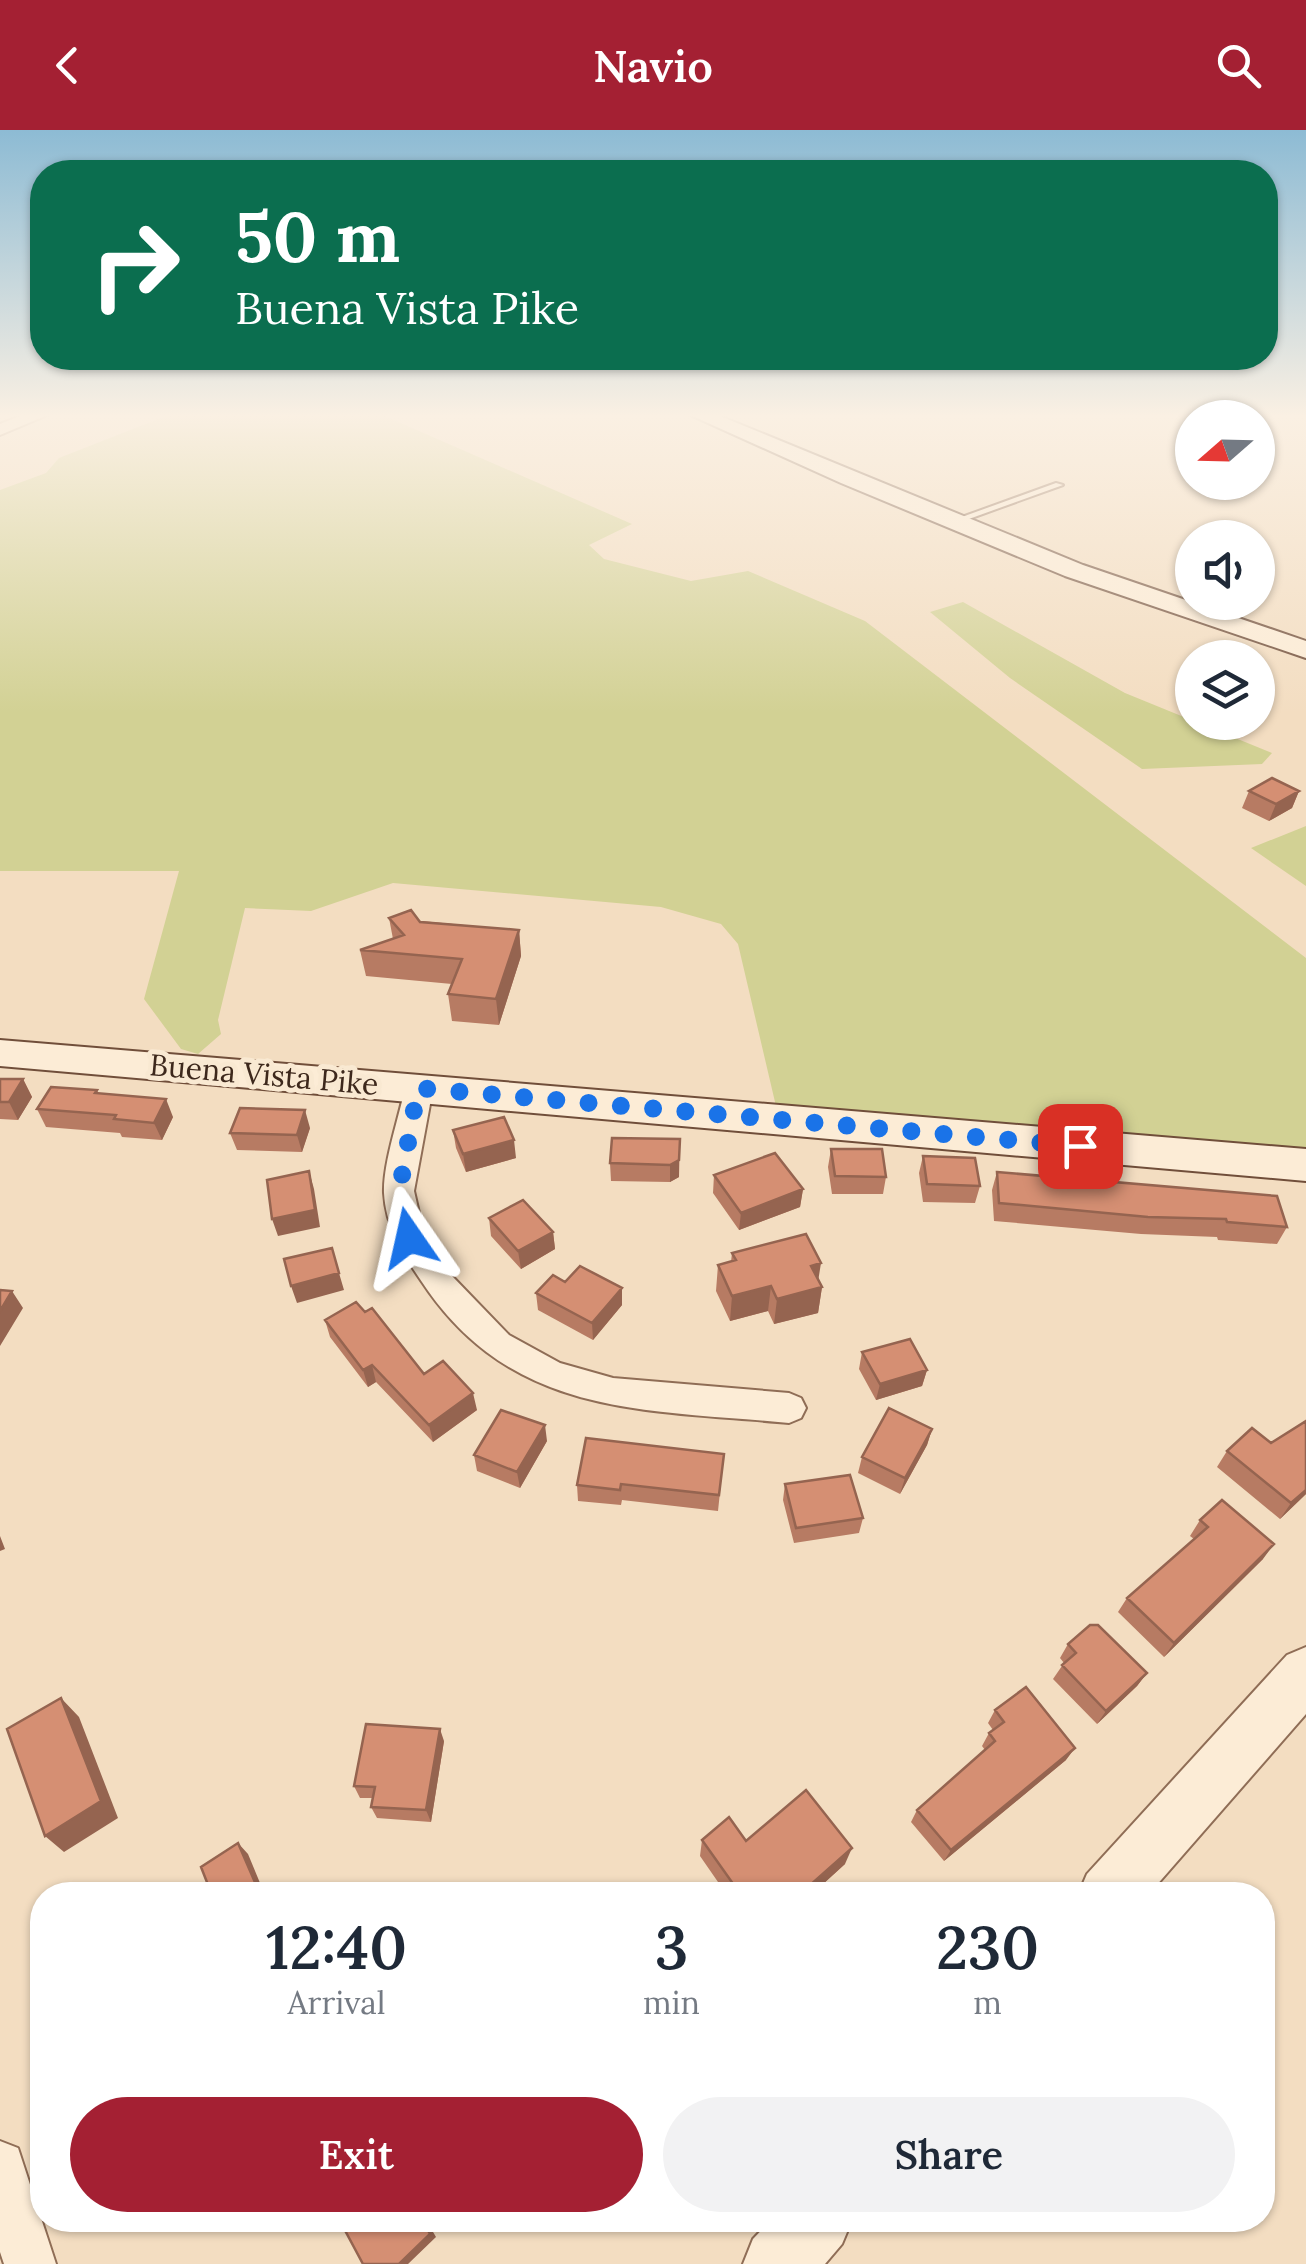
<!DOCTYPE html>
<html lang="en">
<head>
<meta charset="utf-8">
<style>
	body { margin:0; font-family:Lora,serif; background:#f2f2f3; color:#1f2937; height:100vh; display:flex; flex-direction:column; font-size:38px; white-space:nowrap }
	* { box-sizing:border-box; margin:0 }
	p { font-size:32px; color:#747a83 }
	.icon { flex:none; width:55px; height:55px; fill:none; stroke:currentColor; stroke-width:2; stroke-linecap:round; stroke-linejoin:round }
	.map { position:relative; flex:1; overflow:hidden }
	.drawer { position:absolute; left:30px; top:1752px; width:1245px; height:350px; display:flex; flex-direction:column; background:#fff; border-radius:40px; box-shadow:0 2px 8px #0004 }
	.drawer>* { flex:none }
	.hud { position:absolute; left:30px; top:30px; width:1248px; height:210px; border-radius:40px; box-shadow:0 2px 8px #0004; background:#0b6e4f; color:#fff; overflow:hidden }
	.needle { width:65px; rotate:250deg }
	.fabs { position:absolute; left:1175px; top:270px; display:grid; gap:20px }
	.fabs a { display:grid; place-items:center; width:100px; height:100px; border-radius:50%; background:#fff; box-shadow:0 2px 8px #0004; font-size:50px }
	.pin { position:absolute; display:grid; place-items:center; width:85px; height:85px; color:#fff; margin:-42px; border-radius:20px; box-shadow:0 5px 15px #0006 }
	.me { position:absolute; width:110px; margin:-55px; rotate:349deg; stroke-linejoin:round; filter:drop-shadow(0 0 8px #0008) }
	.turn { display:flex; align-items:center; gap:35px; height:210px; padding:0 40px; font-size:45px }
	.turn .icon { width:130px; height:130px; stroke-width:2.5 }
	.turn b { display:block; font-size:70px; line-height:85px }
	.eta { display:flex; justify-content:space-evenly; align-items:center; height:170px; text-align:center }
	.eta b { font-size:60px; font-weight:600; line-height:70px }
	.primary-button { display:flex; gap:20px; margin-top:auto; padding:20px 40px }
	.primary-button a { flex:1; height:115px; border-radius:60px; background:#a42033; color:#fff; font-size:40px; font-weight:600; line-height:115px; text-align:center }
	.primary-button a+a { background:#f2f2f3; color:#1f2937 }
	header { display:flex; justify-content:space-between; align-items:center; height:130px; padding:0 40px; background:#a42033; color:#fff; font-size:45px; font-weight:600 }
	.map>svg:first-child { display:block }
	.green { fill:#d2d194 }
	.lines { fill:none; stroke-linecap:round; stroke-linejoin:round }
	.service-casing { stroke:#8f6d56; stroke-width:4 }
	.minor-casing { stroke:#8f6d56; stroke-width:4 }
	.tertiary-casing { stroke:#8f6d56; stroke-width:4 }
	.secondary-casing { stroke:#704e3a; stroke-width:4 }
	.service { fill:#fcecd6; fill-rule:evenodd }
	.minor { fill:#fcecd6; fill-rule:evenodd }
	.tertiary { fill:#fcecd6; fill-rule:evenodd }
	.secondary { fill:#fcecd6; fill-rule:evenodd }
	.wall { fill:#b77b63 }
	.shaded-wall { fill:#956450 }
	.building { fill:#d58f73; stroke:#956450; stroke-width:2.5 }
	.route { stroke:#1a73e8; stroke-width:18; stroke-dasharray:0 32.4 }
	.labels { text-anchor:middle; stroke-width:10; stroke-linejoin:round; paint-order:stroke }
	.street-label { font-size:30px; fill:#3d281c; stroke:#f9e9d2 }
</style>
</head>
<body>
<header><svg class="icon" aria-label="back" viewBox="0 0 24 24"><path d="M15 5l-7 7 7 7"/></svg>Navio<svg class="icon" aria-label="search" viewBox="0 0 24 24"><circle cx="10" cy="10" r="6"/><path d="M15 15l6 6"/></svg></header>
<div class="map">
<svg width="1306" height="2134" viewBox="0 0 1306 2134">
	<rect width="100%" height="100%" fill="#f3ddc1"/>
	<!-- green -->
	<path class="green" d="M 171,284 L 380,284 L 632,394 L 589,415 L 604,429 L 691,451 L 748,441 L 865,491 L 1306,828 L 1306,1035 L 779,989 L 738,814 L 721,794 L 661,777 L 393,753 L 311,781 L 245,778 L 218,890 L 221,904 L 198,924 L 181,919 L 144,869 L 179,741 L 0,741 L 0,360 L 46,343 L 59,328 Z
		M 963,472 L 1125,563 L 1272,623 L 1262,634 L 1142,639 L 1010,548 L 930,482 Z
		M 1306,696 L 1306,756 L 1251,718 Z"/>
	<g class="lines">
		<!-- service casing -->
		<g class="service-casing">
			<path id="service" d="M 1056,353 L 1063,355 L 955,394 L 948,392 Z"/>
		</g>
		<!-- minor casing -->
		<g class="minor-casing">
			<path id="minor" d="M 419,949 L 429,951 L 433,958 L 414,1061 L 424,1105 L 452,1146 L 509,1205 L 560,1233 L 613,1248 L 789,1263 L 801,1268 L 806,1278 L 801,1288 L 789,1293 C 644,1279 512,1288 422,1152 C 403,1124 386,1098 384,1063 C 383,1033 399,988 405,958 L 409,951 Z
				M 0,2011 L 18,2018 L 56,2134 L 4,2134 L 0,2122 Z"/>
		</g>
		<!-- tertiary casing -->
		<g class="tertiary-casing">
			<path id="tertiary" d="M 25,284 L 50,284 L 0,305 L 0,294 Z
				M 1306,1517 L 1306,1584 L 1148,1765 L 1078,1765 L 1087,1744 L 1287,1525 Z
				M 771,2090 L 852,2090 L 842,2114 L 825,2134 L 743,2134 L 753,2109 Z"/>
		</g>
		<!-- secondary casing -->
		<g class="secondary-casing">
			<path id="secondary" d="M 688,284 L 715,284 L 1083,435 L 1306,511 L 1306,528 L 1065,446 L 841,353 Z
				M 0,910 L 1306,1019 L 1306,1051 L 0,936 Z"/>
		</g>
		<!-- service -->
		<use href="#service" class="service"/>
		<!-- minor -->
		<use href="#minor" class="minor"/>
		<!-- tertiary -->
		<use href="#tertiary" class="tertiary"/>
		<!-- secondary -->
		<use href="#secondary" class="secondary"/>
	</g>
	<!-- wall -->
	<path class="wall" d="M 1249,661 L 1299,661 L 1292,678 L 1269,691 L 1242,678 Z
		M 389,788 L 519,800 L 521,826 L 499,895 L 452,891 L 448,864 L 452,854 L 366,846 L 360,820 L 393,809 Z
		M 0,949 L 23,949 L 32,967 L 18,990 L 0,989 Z
		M 97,960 L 99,964 L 173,987 L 162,1010 L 122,1007 L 120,1003 L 46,997 L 37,979 Z
		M 310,998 L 302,1022 L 237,1020 L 230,1003 Z
		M 453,1000 L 516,1028 L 466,1042 L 456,1018 Z
		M 680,1009 L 679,1047 L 670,1052 L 611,1051 L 610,1033 Z
		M 831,1019 L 886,1047 L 883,1064 L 832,1064 L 828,1037 Z
		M 923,1026 L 980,1056 L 975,1073 L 923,1072 L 919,1043 Z
		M 997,1042 L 1287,1097 L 1277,1114 L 1218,1110 L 1217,1107 L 1141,1104 L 994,1091 L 992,1060 Z
		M 714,1045 L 803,1059 L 800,1077 L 739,1100 L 713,1063 Z
		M 489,1088 L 553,1102 L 555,1119 L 521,1139 L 491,1106 Z
		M 732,1123 L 818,1151 L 822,1157 L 818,1183 L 774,1194 L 768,1181 L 730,1191 L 716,1161 L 718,1135 L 731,1132 Z
		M 565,1152 L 622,1158 L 622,1175 L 593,1210 L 538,1180 L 536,1163 Z
		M 365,1182 L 424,1244 L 477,1280 L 433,1312 L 376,1252 L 368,1257 L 330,1207 L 325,1190 Z
		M 862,1222 L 927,1240 L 922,1256 L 876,1270 L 859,1239 Z
		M 932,1299 L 927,1315 L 900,1364 L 858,1343 L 862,1327 Z
		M 547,1311 L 520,1358 L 477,1341 L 474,1325 Z
		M 1227,1321 L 1306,1364 L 1280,1389 L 1217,1337 Z
		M 724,1324 L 718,1381 L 622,1370 L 621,1375 L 578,1371 L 577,1355 Z
		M 785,1354 L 863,1388 L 859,1403 L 794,1413 L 783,1370 Z
		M 1200,1390 L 1263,1429 L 1164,1527 L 1118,1482 L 1127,1468 L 1194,1409 L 1190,1406 Z
		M 1068,1514 L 1147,1543 L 1137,1556 L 1097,1594 L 1053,1549 L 1064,1533 L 1060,1528 Z
		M 995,1580 L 1066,1630 L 944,1731 L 911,1692 L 917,1680 L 985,1620 L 982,1616 L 989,1603 L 993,1600 L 988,1593 Z
		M 444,1611 L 431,1692 L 377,1688 L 371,1677 L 373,1668 L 360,1668 L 354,1656 Z
		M 702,1710 L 746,1711 L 845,1734 L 811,1765 L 727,1765 L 700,1726 Z"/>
	<!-- shaded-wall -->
	<path class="shaded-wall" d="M 1299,661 L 1292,678 L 1269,691 L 1276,674 Z
		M 519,800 L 521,826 L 499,895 L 496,869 Z
		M 23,949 L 32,967 L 18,990 L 9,972 Z
		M 166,969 L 173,987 L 162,1010 L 154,993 Z
		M 305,980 L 310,998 L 302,1022 L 297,1005 Z
		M 514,1010 L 516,1028 L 466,1042 L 463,1024 Z
		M 679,1030 L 679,1047 L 670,1052 L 670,1035 Z
		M 309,1041 L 314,1059 L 320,1097 L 278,1106 L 272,1089 Z
		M 803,1059 L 800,1077 L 739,1100 L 741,1083 Z
		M 553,1102 L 555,1119 L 521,1139 L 518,1121 Z
		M 821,1133 L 817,1158 L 822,1157 L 818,1183 L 774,1194 L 777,1169 L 811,1136 Z
		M 339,1143 L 344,1160 L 297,1173 L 291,1156 Z
		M 771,1156 L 768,1181 L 730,1191 L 732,1166 Z
		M 622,1158 L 622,1175 L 593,1210 L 592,1193 Z
		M 12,1161 L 23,1178 L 0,1216 L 0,1181 Z
		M 372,1235 L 376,1252 L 368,1257 L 363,1240 Z
		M 927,1240 L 922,1256 L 876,1270 L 880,1254 Z
		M 473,1263 L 477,1280 L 433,1312 L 429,1295 Z
		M 545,1295 L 547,1311 L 520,1358 L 517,1342 Z
		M 932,1299 L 927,1315 L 900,1364 L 905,1348 Z
		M 1306,1360 L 1306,1364 L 1280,1389 L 1291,1373 Z
		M 0,1406 L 5,1419 L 0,1421 Z
		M 1274,1414 L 1263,1429 L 1164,1527 L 1174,1513 Z
		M 1147,1543 L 1137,1556 L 1097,1594 L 1106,1581 Z
		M 61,1568 L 79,1587 L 118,1688 L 64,1722 L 45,1706 Z
		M 440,1599 L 444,1611 L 431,1692 L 426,1680 Z
		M 1075,1618 L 1066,1630 L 944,1731 L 951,1720 Z
		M 238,1713 L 248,1724 L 265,1765 L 246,1765 Z
		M 852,1718 L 845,1734 L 811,1765 L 799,1765 Z
		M 422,2090 L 426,2090 L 436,2107 L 408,2134 L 399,2134 Z"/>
	<!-- building -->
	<path class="building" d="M 1272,648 L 1299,661 L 1276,674 L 1249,661 Z
		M 411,780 L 420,792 L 519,800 L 496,869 L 448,864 L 462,829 L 360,820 L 404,805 L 389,788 Z
		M 0,949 L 23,949 L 9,972 L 0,972 Z
		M 51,957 L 97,960 L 95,963 L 166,969 L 154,993 L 114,989 L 116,985 L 37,979 Z
		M 240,978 L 305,980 L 297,1005 L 230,1003 Z
		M 504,987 L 514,1010 L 463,1024 L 453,1000 Z
		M 612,1008 L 680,1009 L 679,1030 L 670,1035 L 610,1033 Z
		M 831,1019 L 882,1019 L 886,1047 L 835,1046 Z
		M 775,1023 L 803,1059 L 741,1083 L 714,1045 Z
		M 923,1026 L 975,1028 L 980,1056 L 927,1054 Z
		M 309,1041 L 315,1080 L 272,1089 L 267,1050 Z
		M 997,1042 L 1277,1066 L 1287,1097 L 1227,1092 L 1226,1089 L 1148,1087 L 999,1073 Z
		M 523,1070 L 553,1102 L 518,1121 L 489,1088 Z
		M 806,1104 L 821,1133 L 811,1136 L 822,1157 L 777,1169 L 771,1156 L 732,1166 L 718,1135 L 736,1130 L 732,1123 Z
		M 332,1118 L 339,1143 L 291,1156 L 284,1129 Z
		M 580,1136 L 622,1158 L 592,1193 L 536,1163 L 553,1145 L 565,1152 Z
		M 0,1160 L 12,1161 L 0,1181 Z
		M 356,1172 L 365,1182 L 372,1178 L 424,1244 L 443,1231 L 473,1263 L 429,1295 L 372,1235 L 363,1240 L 325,1190 Z
		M 910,1209 L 927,1240 L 880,1254 L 862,1222 Z
		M 889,1278 L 932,1299 L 905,1348 L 862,1327 Z
		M 501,1280 L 545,1295 L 517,1342 L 474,1325 Z
		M 1306,1291 L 1306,1360 L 1291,1373 L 1227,1321 L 1252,1298 L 1271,1313 Z
		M 586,1308 L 724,1324 L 719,1365 L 621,1354 L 620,1360 L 577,1355 Z
		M 850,1345 L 863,1388 L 796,1398 L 785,1354 Z
		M 1222,1370 L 1274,1414 L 1174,1513 L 1127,1468 L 1208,1397 L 1200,1390 Z
		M 1090,1495 L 1098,1495 L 1147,1543 L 1106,1581 L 1062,1535 L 1076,1523 L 1068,1514 Z
		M 1026,1557 L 1075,1618 L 951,1720 L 917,1680 L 995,1611 L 989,1603 L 1004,1592 L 995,1580 Z
		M 61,1568 L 101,1671 L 45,1706 L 7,1599 Z
		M 366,1594 L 440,1599 L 426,1680 L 371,1677 L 375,1657 L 354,1656 Z
		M 806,1660 L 852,1718 L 799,1765 L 741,1765 L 702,1710 L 729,1687 L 746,1711 Z
		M 238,1713 L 257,1757 L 246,1765 L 212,1765 L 201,1737 Z
		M 342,2090 L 422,2090 L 430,2104 L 399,2134 L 363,2134 L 340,2091 Z"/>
	<!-- sky -->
	<linearGradient id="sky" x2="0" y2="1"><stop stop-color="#8dbbd4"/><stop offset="0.49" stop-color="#faf0e3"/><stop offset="1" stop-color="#faf0e3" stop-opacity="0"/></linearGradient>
	<rect width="1306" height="583" fill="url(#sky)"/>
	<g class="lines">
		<!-- route -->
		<path class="route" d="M 409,1108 L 399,1062 L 418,958 L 1080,1016"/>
	</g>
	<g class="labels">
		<!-- street labels -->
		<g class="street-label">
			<text transform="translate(264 945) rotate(5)" y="10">Buena Vista Pike</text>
		</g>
	</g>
</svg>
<div class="fabs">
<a><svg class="needle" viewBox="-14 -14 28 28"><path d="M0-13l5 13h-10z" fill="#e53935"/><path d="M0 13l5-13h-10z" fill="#747a83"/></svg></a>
<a><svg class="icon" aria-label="sound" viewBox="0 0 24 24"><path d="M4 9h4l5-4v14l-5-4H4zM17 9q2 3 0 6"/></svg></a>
<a><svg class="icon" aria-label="layers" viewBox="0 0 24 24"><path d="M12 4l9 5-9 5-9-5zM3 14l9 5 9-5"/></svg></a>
</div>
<div class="pin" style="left:1080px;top:1016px;background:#d93025"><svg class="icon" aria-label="arrive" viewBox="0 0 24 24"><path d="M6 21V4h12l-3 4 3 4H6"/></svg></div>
<svg class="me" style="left:409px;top:1108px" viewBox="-20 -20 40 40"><path d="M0-17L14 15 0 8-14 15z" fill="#1a73e8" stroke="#fff" stroke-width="4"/></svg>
<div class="hud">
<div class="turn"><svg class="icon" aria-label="right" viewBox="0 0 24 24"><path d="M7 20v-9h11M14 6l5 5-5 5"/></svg><div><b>50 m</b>Buena Vista Pike</div></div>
</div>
<section class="drawer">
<div class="eta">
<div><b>12:40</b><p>Arrival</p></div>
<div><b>3</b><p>min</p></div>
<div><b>230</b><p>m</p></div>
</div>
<div class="primary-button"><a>Exit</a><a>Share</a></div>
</section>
</div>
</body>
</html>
